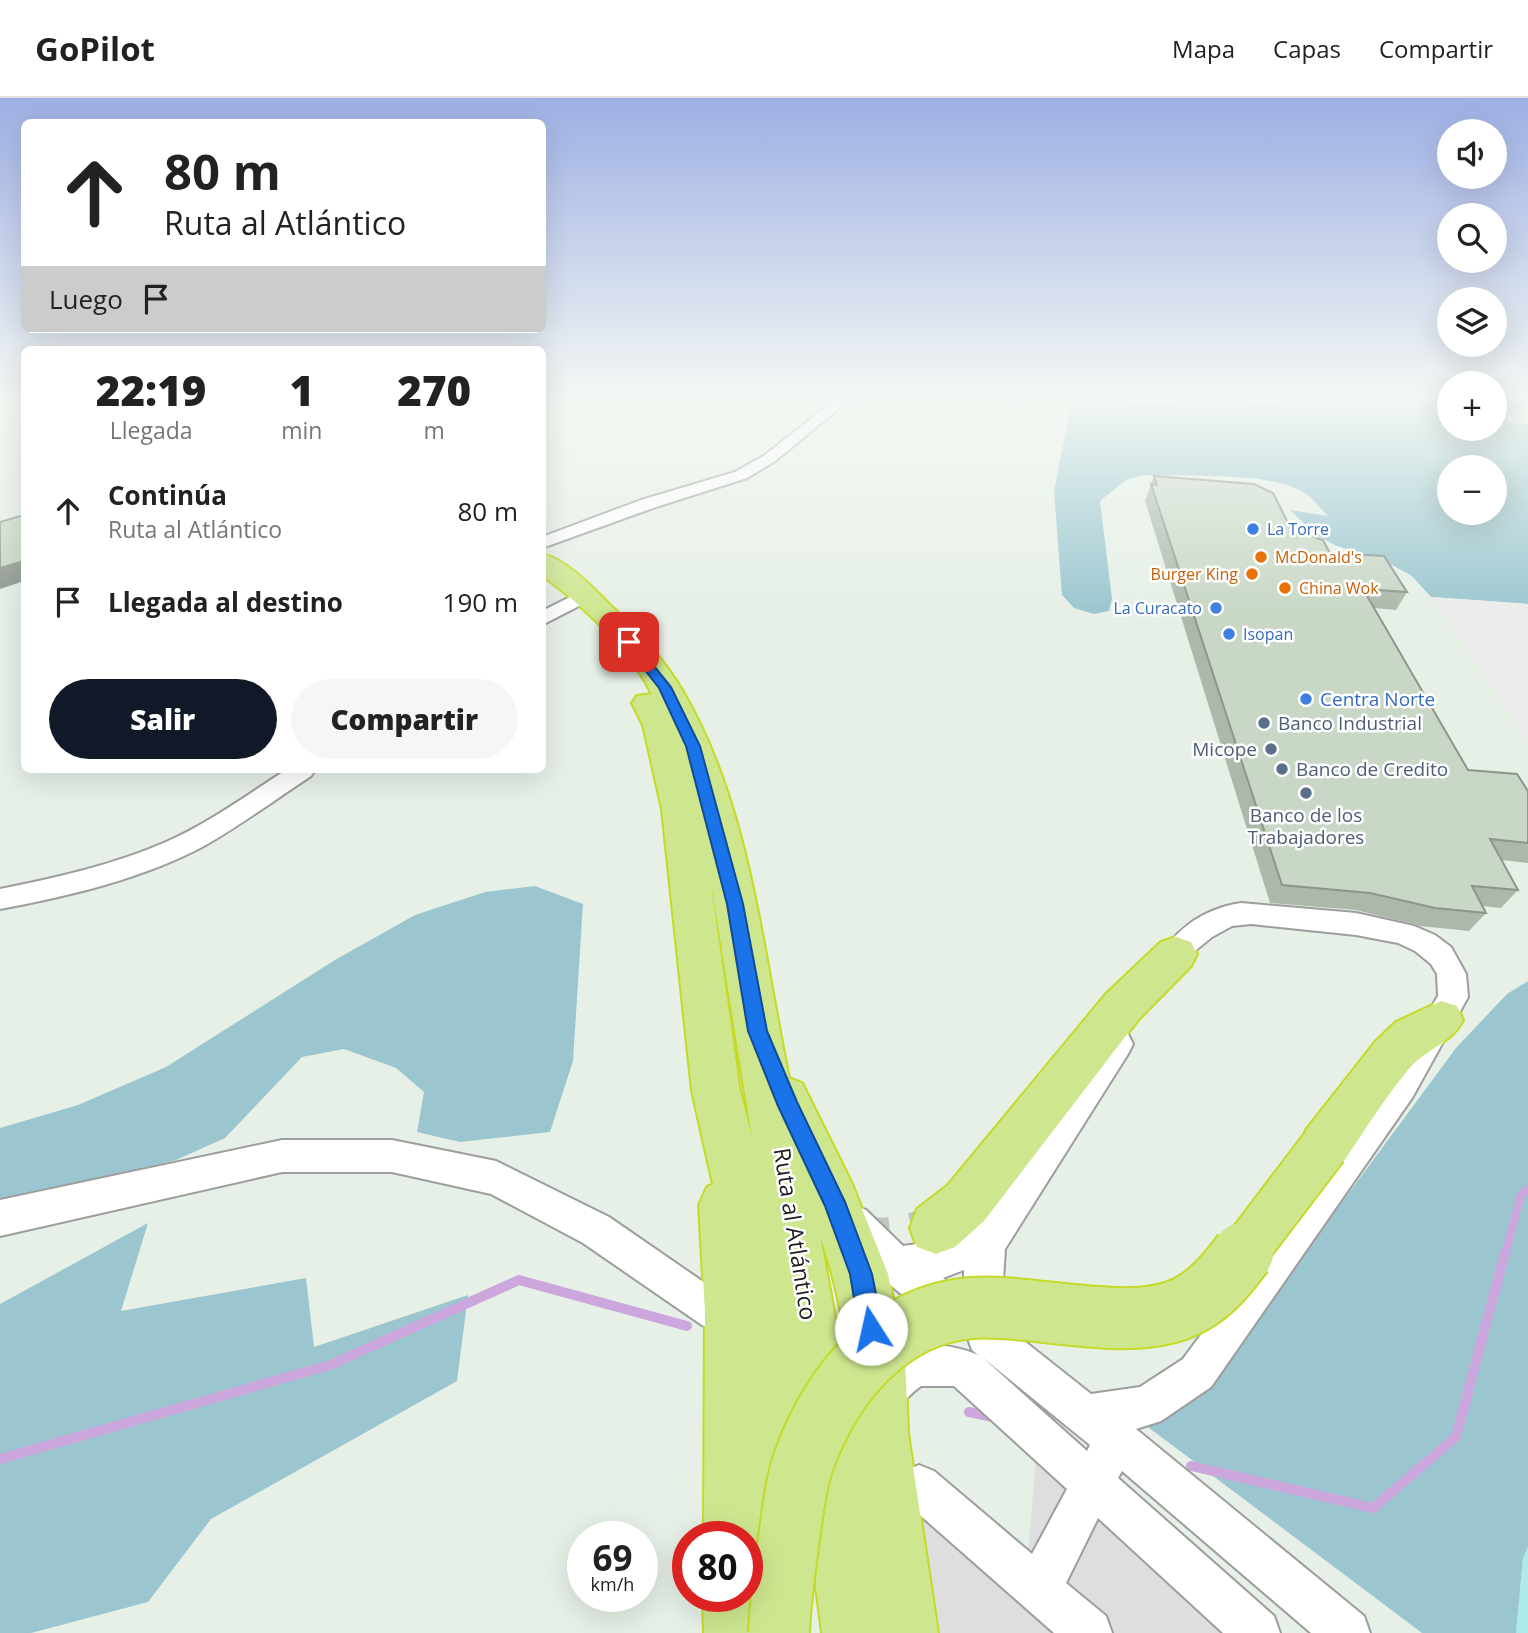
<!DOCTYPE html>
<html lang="es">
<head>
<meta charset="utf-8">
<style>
	body { margin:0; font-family:"Open Sans",sans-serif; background:#f6f6f6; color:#222; height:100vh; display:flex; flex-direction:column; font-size:26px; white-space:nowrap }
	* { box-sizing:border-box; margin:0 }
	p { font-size:23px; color:#767676 }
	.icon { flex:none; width:38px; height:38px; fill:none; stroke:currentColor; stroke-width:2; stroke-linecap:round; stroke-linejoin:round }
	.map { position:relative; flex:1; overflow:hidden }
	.sheet { position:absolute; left:21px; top:248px; width:525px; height:427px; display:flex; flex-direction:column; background:#fff; border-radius:10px; box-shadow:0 7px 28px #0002 }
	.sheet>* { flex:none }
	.guide { position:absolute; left:21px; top:21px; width:525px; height:214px; border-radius:10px; box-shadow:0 7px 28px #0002; background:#fff; color:#222; overflow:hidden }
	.controls { position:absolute; left:1437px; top:21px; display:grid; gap:14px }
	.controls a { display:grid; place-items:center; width:70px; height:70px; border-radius:50%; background:#fff; box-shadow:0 7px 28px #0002; font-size:35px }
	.speed { position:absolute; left:567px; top:1423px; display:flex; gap:14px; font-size:35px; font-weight:700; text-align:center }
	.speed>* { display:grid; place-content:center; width:91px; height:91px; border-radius:50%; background:#fff; box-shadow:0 7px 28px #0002; line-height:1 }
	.speed small { font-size:18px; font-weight:400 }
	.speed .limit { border:10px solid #d22; background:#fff; color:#111 }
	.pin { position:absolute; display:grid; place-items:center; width:60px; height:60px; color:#fff; margin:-30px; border-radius:14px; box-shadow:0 4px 10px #0006 }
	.me { position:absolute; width:77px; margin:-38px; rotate:350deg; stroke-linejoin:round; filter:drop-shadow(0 0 5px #0008) }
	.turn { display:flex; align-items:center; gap:24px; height:147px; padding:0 28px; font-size:32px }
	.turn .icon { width:91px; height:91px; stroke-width:2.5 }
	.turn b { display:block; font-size:49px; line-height:60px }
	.then { display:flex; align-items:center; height:66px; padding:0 28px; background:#0003; gap:14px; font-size:26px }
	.eta { display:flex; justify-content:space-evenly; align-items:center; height:119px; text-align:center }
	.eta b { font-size:42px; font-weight:800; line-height:49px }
	.button { display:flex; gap:14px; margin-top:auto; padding:14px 28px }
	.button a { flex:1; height:80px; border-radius:42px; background:#111827; color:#fff; font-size:28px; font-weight:800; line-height:80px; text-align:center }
	.button a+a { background:#f6f6f6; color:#222 }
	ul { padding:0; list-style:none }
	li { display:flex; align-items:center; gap:21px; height:91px; padding:0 28px }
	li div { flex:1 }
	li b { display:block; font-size:26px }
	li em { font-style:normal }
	header { display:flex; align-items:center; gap:42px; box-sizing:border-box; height:98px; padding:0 35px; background:#fff; border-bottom:2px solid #e0e0e0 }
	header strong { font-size:33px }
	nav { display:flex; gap:38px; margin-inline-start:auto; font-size:24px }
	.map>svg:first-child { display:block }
	.residential { fill:#dddedd }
	.grass { fill:#adeae8 }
	.forest { fill:#9bc6cf; fill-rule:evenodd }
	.parking { fill:#ececec }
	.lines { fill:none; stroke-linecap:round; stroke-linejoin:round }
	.stream-far1 { stroke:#cca7dd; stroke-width:8 }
	.stream { stroke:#cca7dd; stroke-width:10 }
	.highway-tunnel { stroke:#bec6bf; stroke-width:47; stroke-dasharray:47 24; stroke-linecap:butt }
	.minor-casing { stroke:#9d9d9d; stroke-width:4 }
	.highway-casing { stroke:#c5da27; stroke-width:4 }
	.minor { fill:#fff; fill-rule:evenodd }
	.highway { fill:#cee78f; fill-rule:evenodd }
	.highway-bridge-far1-casing { stroke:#c5da27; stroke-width:51; stroke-linecap:butt }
	.highway-bridge-casing { stroke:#c5da27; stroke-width:64; stroke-linecap:butt }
	.highway-bridge-far1 { stroke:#cee78f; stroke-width:47 }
	.highway-bridge { stroke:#cee78f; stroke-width:60 }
	.wall { fill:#acb9aa }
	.shaded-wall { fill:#8c968b }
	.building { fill:#c8d7c6; stroke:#8c968b; stroke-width:2 }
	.route { fill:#1a73e8; stroke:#114b97; stroke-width:2 }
	.shop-dot { fill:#3f7fe0; stroke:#fff; stroke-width:2.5 }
	.food-dot { fill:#e8710a; stroke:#fff; stroke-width:2.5 }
	.service-dot { fill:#5c6f8a; stroke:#fff; stroke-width:2.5 }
	.labels { text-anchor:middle; stroke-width:5; stroke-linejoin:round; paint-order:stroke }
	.far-shop-label { font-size:16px; fill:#366cbe; stroke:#fff; text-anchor:start }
	.far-food-label { font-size:16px; fill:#c56008; stroke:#fff; text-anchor:start }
	.shop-label { font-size:19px; fill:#366cbe; stroke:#fff; text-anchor:start }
	.service-label { font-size:19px; fill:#4e5e75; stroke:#fff; text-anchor:start }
	.near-street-label { font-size:23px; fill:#202020; stroke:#fff }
</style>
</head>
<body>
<header>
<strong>GoPilot</strong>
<nav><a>Mapa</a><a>Capas</a><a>Compartir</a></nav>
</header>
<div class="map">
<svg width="1528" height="1535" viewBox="0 0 1528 1535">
	<rect width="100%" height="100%" fill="#e6f0e7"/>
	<!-- residential -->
	<path class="residential" d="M 1036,1360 L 1235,1535 L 925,1535 L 900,1373 L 1026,1480 Z"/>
	<!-- grass -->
	<path class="grass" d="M 1528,1449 L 1528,1535 L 1516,1535 L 1523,1460 Z"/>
	<!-- forest -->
	<path class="forest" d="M 1307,301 L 1449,301 L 1449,331 L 1494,331 L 1495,301 L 1528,301 L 1528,306 L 1503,320 L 1509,325 L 1528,326 L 1528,506 L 1431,499 L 1412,478 L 1392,467 L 1335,447 L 1316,437 L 1290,412 L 1328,418 C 1321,411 1314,401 1305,395 C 1272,373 1184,379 1143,377 L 1126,382 L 1100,403 L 1112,501 L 1109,513 L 1094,516 L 1074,510 L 1062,497 L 1054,394 L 1071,305 L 1083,302 L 1227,310 ZM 1449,369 L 1494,369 L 1494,415 L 1449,415 Z
		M 535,788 L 583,806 L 573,963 L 550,1034 L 460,1044 L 417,1034 L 424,994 L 396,970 L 344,951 L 302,959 L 225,1040 L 176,1062 L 0,1108 L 0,1030 L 78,1007 L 166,969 L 335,862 L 415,817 L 485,794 Z
		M 1528,883 L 1528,1449 L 1523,1460 L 1516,1535 L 1422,1535 L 1148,1329 L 1203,1292 L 1456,950 L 1507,896 Z
		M 148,1125 L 121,1213 L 306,1180 L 314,1249 L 468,1197 L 457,1283 L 211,1421 L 148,1504 L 31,1535 L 0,1535 L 0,1206 Z"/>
	<!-- parking -->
	<path class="parking" d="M 1431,499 L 1528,506 L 1528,642 Z"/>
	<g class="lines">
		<!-- stream-far1 -->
		<path class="stream-far1" d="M 1505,1157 L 1521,1096 L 1528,1091"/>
		<!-- stream -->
		<path class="stream" d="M 969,1314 L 993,1319
			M 0,1361 L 330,1267 L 519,1182 L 687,1228
			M 1191,1368 L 1373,1410 L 1456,1339 L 1505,1155"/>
		<!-- highway-tunnel -->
		<path class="highway-tunnel" d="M 844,1140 C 877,1146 905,1144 936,1130"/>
		<!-- minor casing -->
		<g class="minor-casing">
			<path id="minor" d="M 836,301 L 851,301 L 775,363 L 747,380 L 653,410 L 542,450 L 542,439 L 641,402 L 735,374 L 765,357 Z
				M 572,498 L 582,504 L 579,508 L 542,527 L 542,513 Z
				M 286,672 L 315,672 L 311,678 C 276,701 241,727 204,748 C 142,781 69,798 0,811 L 0,791 C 56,780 113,767 166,744 C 209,725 247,697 286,672 Z
				M 1241,805 L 1356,815 L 1414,828 L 1435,837 L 1451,849 L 1466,876 L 1468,899 L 1412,1000 L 1211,1289 L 1161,1323 L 1136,1331 L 1364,1518 L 1370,1535 L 1311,1535 L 1122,1373 L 1118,1380 L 1274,1518 L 1280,1535 L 1223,1535 L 1098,1420 L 1066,1485 L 1106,1518 L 1112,1535 L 1054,1535 L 904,1403 L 898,1388 L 904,1373 L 919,1367 L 934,1373 L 1032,1456 L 1067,1391 L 954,1288 L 921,1288 C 906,1298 900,1312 883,1319 L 869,1313 L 863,1299 C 884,1248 930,1237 978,1257 L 972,1252 L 967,1238 L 971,1228 L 967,1216 L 964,1223 L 951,1229 C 920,1216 848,1155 835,1125 L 840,1112 L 853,1107 L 866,1112 L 903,1148 L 946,1142 L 987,1114 L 1106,936 L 1117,932 L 1128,936 L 1133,946 L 1128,956 L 1005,1151 L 1002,1198 L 1008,1224 L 1014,1235 L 1091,1296 L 1140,1289 L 1183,1261 L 1390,980 L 1438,898 L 1437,876 L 1431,866 L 1415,853 L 1398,845 L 1356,837 L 1251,826 L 1232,828 L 1212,839 L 1196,852 L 1177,878 L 1167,882 L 1157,878 L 1153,870 C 1171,834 1201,811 1241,805 ZM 964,1172 L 964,1196 L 943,1180 ZM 982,1259 L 1090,1347 L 1087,1353 Z
				M 282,1042 L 392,1042 L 496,1063 L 609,1119 L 728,1201 L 734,1214 L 728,1227 L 715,1233 L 702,1227 L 583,1145 L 491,1096 L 392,1074 L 282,1074 L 0,1138 L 0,1102 Z"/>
		</g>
		<!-- highway casing -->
		<g class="highway-casing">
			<path id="highway" d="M 542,456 C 567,462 592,489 610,507 C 637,532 663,560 682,592 C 750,707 762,851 789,980 L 802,985 L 852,1086 L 888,1176 L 905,1258 L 908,1335 L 938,1535 L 822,1535 L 807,1421 L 786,1430 L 768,1422 L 768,1438 L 759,1461 L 747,1466 L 747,1438 L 704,1438 L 705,1215 L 699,1107 L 707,1089 L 713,1086 L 692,993 L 662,711 L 643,627 L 632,605 L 637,598 L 652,596 C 629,550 583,508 542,477 ZM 710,780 L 714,803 L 752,1039 L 740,993 ZM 820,1138 C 837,1185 847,1234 847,1284 Z
				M 1176,839 L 1191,844 L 1197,856 L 1191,868 L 1138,922 L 984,1123 L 955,1149 L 936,1156 L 917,1149 L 910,1130 L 917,1111 L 948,1087 L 1106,896 L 1161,844 Z
				M 1441,903 L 1457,908 L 1463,922 C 1452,945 1424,952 1408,972 C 1384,1001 1363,1035 1342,1066 L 1324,1073 L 1306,1066 L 1299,1049 L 1306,1032 L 1376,943 L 1396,924 Z
				M 747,1469 L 761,1474 L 771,1498 L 772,1535 L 704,1535 L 703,1498 L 747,1498 Z"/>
		</g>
		<!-- minor -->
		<use href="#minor" class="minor"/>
		<!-- highway -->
		<use href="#highway" class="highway"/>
		<!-- highway-bridge-far1 casing -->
		<g class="highway-bridge-far1-casing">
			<path id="highway-bridge-far1" d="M 1242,1157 L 1324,1049"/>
		</g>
		<!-- highway-bridge casing -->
		<g class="highway-bridge-casing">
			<path id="highway-bridge" d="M 779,1535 C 780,1503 785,1472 789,1440 C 793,1414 795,1387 804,1362 C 831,1288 887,1217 971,1210 C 1035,1205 1135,1238 1191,1206 C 1213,1194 1228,1175 1243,1155"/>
		</g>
		<!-- highway-bridge-far1 -->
		<use href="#highway-bridge-far1" class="highway-bridge-far1"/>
		<!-- highway-bridge -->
		<use href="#highway-bridge" class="highway-bridge"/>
	</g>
	<!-- wall -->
	<path class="wall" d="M 1154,378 L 1291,431 L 1330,455 L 1407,494 L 1396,512 L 1374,510 L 1468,672 L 1528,693 L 1528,765 L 1501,762 L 1518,792 L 1501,810 L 1482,808 L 1486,815 L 1469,833 L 1420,828 L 1356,812 L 1270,805 L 1145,403 Z"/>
	<!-- shaded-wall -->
	<path class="shaded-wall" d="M 24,463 L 24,483 L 0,491 L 0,470 Z"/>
	<!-- building -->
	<path class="building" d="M 1154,378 L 1254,386 L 1273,395 L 1291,431 L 1323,442 L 1330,455 L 1384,458 L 1407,494 L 1363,491 L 1468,672 L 1517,676 L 1528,693 L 1528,745 L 1490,741 L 1518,792 L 1472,788 L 1486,815 L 1435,810 L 1370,795 L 1282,787 L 1151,386 L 1157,387 Z
		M 24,417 L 24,463 L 0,470 L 0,424 Z"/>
	<!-- sky -->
	<linearGradient id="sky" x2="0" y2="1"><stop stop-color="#9dafe4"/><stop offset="0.58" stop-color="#f4f8f4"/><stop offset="1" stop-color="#f4f8f4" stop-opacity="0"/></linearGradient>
	<rect width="1528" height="516" fill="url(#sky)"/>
	<!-- route -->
	<path class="route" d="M 629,541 L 633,542 L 671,589 L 700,648 L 743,806 L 767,933 L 797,1004 L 845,1104 L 872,1176 L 883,1231 L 879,1239 L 871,1243 L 863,1239 L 859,1231 L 850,1176 L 825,1108 L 778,1008 L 748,933 L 727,806 L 686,648 L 659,590 L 623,544 Z"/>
	<!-- markers -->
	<g class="shop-dot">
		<circle cx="1253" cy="431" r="7"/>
		<circle cx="1216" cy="510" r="7"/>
		<circle cx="1229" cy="536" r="7"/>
		<circle cx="1306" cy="601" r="7"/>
	</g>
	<g class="food-dot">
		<circle cx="1261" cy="459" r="7"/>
		<circle cx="1252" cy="476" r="7"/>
		<circle cx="1285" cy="490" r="7"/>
	</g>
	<g class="service-dot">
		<circle cx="1264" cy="625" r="7"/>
		<circle cx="1271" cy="651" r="7"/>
		<circle cx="1282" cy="671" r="7"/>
		<circle cx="1306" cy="695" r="7"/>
	</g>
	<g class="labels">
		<!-- far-shop labels -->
		<g class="far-shop-label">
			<text x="1267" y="437">La Torre</text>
			<text x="1202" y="516" text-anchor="end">La Curacato</text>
			<text x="1243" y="542">Isopan</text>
		</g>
		<!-- far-food labels -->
		<g class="far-food-label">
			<text x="1275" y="465">McDonald's</text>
			<text x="1238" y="482" text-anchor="end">Burger King</text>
			<text x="1299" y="496">China Wok</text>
		</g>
		<!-- shop labels -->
		<g class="shop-label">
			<text x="1320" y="608">Centra Norte</text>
		</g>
		<!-- service labels -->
		<g class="service-label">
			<text x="1278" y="632">Banco Industrial</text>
			<text x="1257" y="658" text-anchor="end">Micope</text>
			<text x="1296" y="678">Banco de Credito</text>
			<text x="1306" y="724" text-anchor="middle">Banco de los<tspan x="1306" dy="22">Trabajadores</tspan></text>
		</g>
		<!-- near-street labels -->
		<g class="near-street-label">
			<text transform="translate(795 1136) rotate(81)" y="8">Ruta al Atlántico</text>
		</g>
	</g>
</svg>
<div class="controls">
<a><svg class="icon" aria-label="sound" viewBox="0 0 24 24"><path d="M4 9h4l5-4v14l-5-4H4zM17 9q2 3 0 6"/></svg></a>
<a><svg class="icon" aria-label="search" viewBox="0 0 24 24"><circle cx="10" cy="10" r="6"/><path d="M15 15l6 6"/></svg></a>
<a><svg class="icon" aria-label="layers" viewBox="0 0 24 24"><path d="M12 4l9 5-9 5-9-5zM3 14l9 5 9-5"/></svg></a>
<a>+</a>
<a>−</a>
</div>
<div class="speed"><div>69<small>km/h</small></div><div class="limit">80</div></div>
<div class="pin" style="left:629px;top:544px;background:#d93025"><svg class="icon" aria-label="arrive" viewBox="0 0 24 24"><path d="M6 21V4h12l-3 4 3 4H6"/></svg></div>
<svg class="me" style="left:871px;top:1231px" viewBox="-20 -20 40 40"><circle r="19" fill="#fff"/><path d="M0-13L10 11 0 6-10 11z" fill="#1a73e8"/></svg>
<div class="guide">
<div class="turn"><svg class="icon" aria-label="ahead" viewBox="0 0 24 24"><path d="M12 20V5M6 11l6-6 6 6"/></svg><div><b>80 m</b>Ruta al Atlántico</div></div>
<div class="then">Luego<svg class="icon" aria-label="arrive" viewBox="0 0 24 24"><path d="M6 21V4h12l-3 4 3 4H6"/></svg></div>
</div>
<section class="sheet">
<div class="eta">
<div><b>22:19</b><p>Llegada</p></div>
<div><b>1</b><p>min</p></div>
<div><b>270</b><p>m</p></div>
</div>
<ul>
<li><svg class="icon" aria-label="ahead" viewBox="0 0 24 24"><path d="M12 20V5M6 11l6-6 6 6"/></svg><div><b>Continúa</b><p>Ruta al Atlántico</p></div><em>80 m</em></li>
<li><svg class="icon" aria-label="arrive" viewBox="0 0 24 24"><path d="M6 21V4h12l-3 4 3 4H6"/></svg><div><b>Llegada al destino</b></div><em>190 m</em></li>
</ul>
<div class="button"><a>Salir</a><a>Compartir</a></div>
</section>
</div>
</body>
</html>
